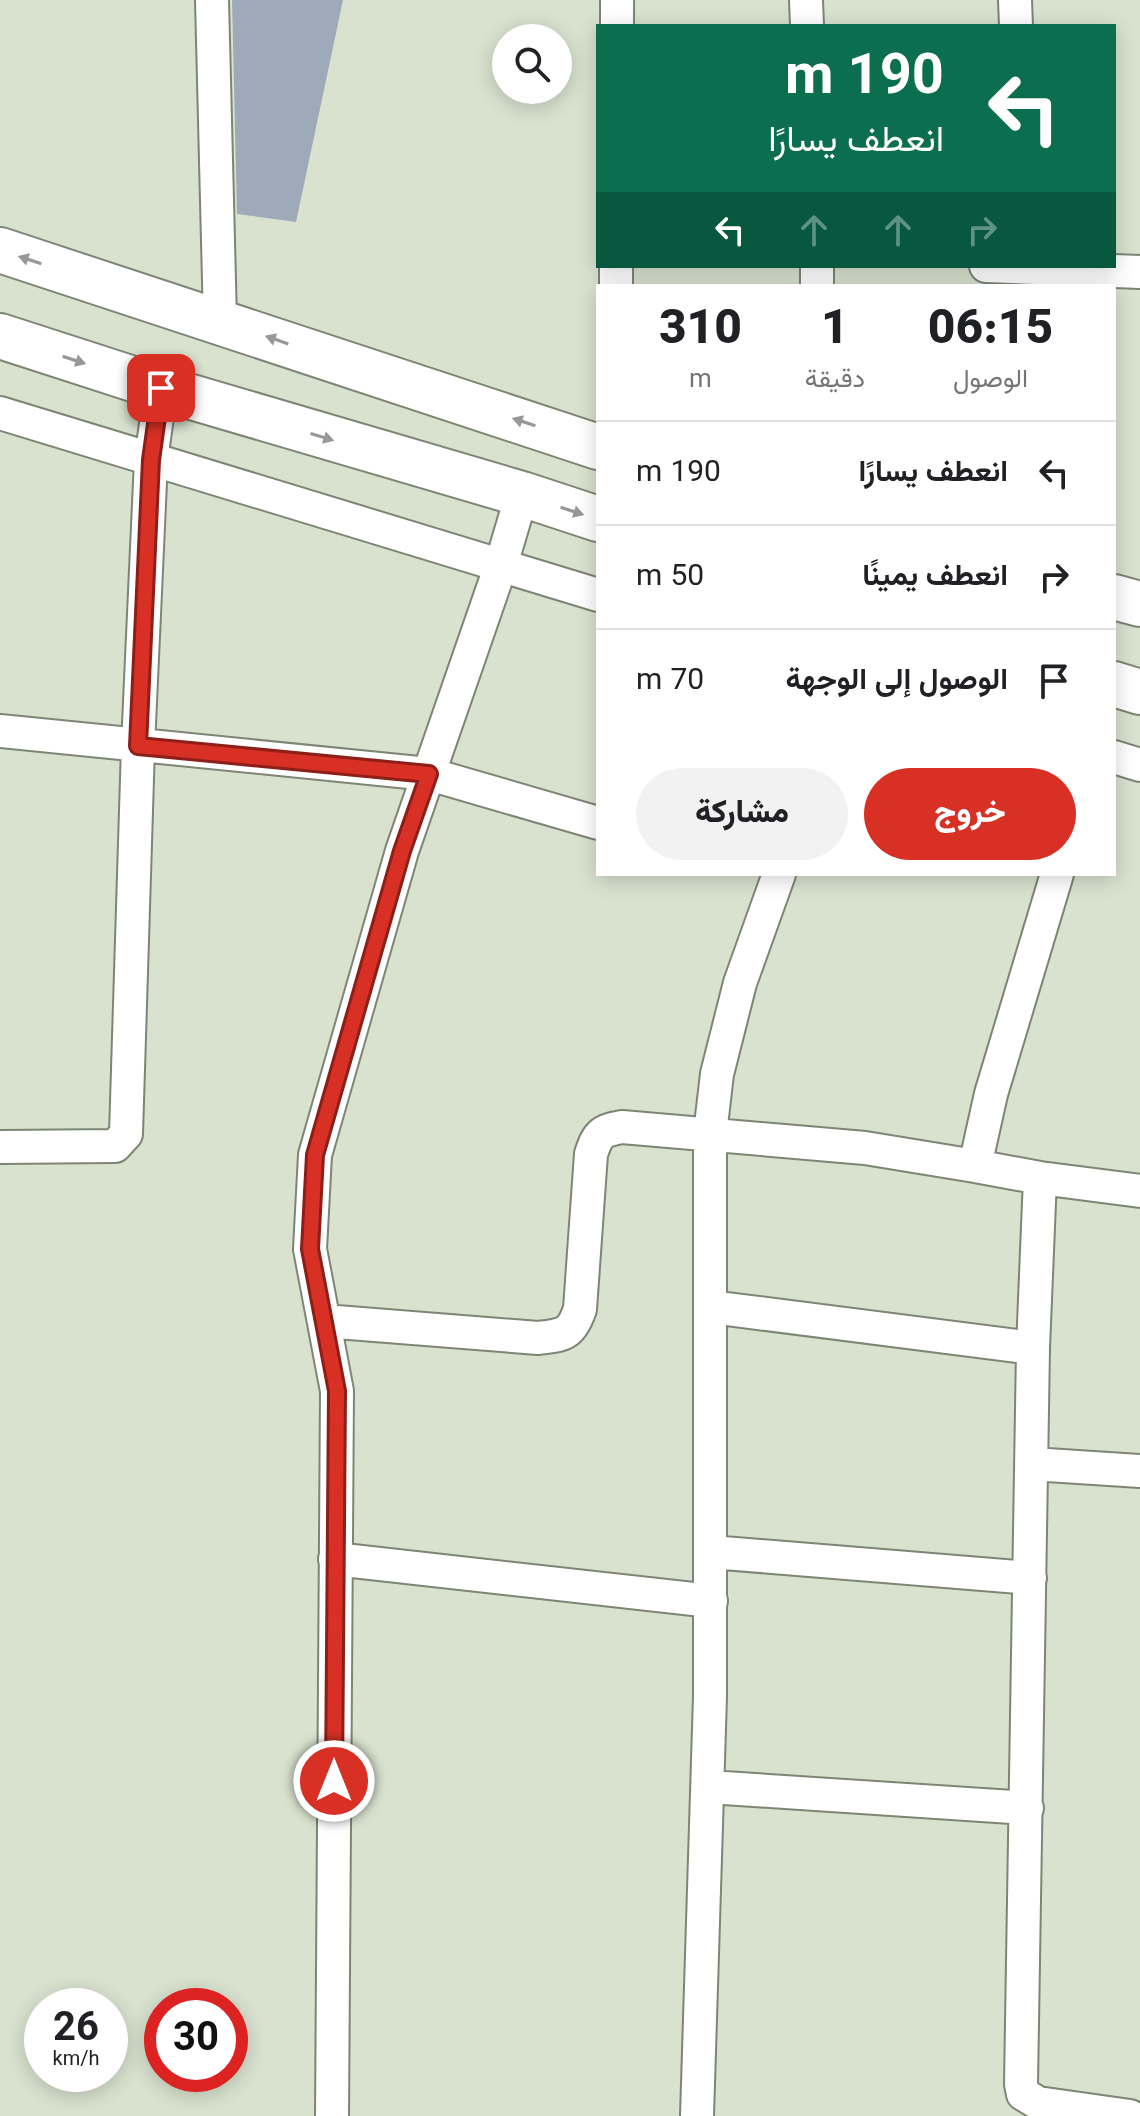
<!DOCTYPE html>
<html lang="ar">
<head>
<meta charset="utf-8">
<style>
	body { margin:0; font-family:Georgia,Vazirmatn,serif; background:#f2f2f2; color:#202124; direction:rtl; height:100vh; display:flex; flex-direction:column; font-size:30px; white-space:nowrap }
	* { box-sizing:border-box; margin:0 }
	p { font-size:26px; color:#757577 }
	.icon { flex:none; width:44px; height:44px; fill:none; stroke:currentColor; stroke-width:2; stroke-linecap:round; stroke-linejoin:round }
	.map { position:relative; flex:1; overflow:hidden; direction:ltr }
	.sheet { position:absolute; left:596px; top:284px; width:520px; height:592px; display:flex; flex-direction:column; background:#fff; border-radius:0px; box-shadow:0 4px 20px #0003; direction:rtl }
	.sheet>* { flex:none }
	.top-card { position:absolute; left:596px; top:24px; width:520px; height:244px; border-radius:0px; box-shadow:0 4px 20px #0003; direction:rtl; background:#0b6e4f; color:#fff; overflow:hidden }
	.fabs { position:absolute; left:492px; top:24px; display:grid; gap:16px }
	.fabs a { display:grid; place-items:center; width:80px; height:80px; border-radius:50%; background:#fff; box-shadow:0 4px 20px #0003; font-size:40px }
	.speed { position:absolute; left:24px; top:1988px; display:flex; gap:16px; font-size:40px; font-weight:700; text-align:center }
	.speed>* { display:grid; place-content:center; width:104px; height:104px; border-radius:50%; background:#fff; box-shadow:0 4px 20px #0003; line-height:1 }
	.speed small { font-size:20px; font-weight:400 }
	.speed .limit { border:12px solid #d22; background:#fff; color:#111 }
	.pin { position:absolute; display:grid; place-items:center; width:68px; height:68px; color:#fff; margin:-34px; border-radius:16px; box-shadow:0 4px 12px #0006 }
	.me { position:absolute; width:88px; margin:-44px; rotate:0deg; stroke-linejoin:round; filter:drop-shadow(0 0 6px #0008) }
	.turn { display:flex; align-items:center; gap:28px; height:168px; padding:0 40px; font-size:36px }
	.turn .icon { width:104px; height:104px; stroke-width:2.5 }
	.turn b { display:block; font-size:56px; line-height:68px }
	.lanes { display:flex; align-items:center; height:76px; padding:0 40px; background:#0003; justify-content:center; gap:40px; direction:ltr }
	.lanes .off { opacity:.35 }
	.eta { display:flex; justify-content:space-evenly; align-items:center; height:136px; text-align:center }
	.eta b { font-size:48px; font-weight:800; line-height:56px }
	.primary-button { display:flex; gap:16px; margin-top:auto; padding:16px 40px }
	.primary-button a { flex:1; height:92px; border-radius:48px; background:#d93025; color:#fff; font-size:32px; font-weight:800; line-height:92px; text-align:center }
	.primary-button a+a { background:#f2f2f2; color:#202124 }
	ul { padding:0; list-style:none }
	li { display:flex; align-items:center; gap:24px; height:104px; padding:0 40px; border-top:2px solid #e0e0e0 }
	li div { flex:1 }
	li b { display:block; font-size:30px }
	li em { font-style:normal }
	.map>svg:first-child { display:block }
	.building { fill:#9eaaba }
	.lines { fill:none; stroke-linecap:round; stroke-linejoin:round }
	.minor-casing { stroke:#7d8574; stroke-width:36 }
	.trunk-casing { stroke:#7d8574; stroke-width:48 }
	.minor { stroke:#fff; stroke-width:32 }
	.trunk { stroke:#fff; stroke-width:44 }
	.oneway { fill:#989997 }
	.route-casing { stroke:#8d1f18; stroke-width:20 }
	.route { stroke:#d93025; stroke-width:14 }
</style>
</head>
<body>
<div class="map">
<svg width="1140" height="2116" viewBox="0 0 1140 2116">
	<rect width="100%" height="100%" fill="#d9e2cf"/>
	<!-- building -->
	<path class="building" d="M 232,0 L 343,0 L 296,222 L 237,214 Z"/>
	<g class="lines">
		<!-- minor casing -->
		<g class="minor-casing">
			<path id="minor" d="M 212,0 L 220,321
				M 806,0 L 807,26
				M 1015,0 L 1016,26
				M 617,26 L 617,0
				M 817,266 L 817,286
				M 986,266 L 1140,272
				M 616,286 L 616,266
				M 0,413 L 598,595
				M 0,731 L 429,774 L 598,823
				M 1114,757 L 1140,765
				M 1057,874 L 991,1094 L 975,1166 L 1040,1178 L 1140,1191
				M 0,1147 L 115,1146 L 126,1134 L 138,746 L 151,460 L 161,388
				M 1040,1178 L 1033,1348 L 1021,2084 L 1023,2094 L 1038,2103 L 1130,2116
				M 711,1307 L 1033,1348
				M 324,1321 L 538,1338 C 564,1335 571,1335 580,1309 L 591,1154 C 598,1134 600,1131 622,1127 L 865,1148 L 975,1166
				M 1032,1464 L 1140,1471
				M 711,1552 L 1030,1578
				M 335,1559 L 711,1601
				M 709,1787 L 1027,1808
				M 332,2116 L 337,1391 L 310,1249 L 315,1155 L 402,851 L 501,565 L 522,494
				M 697,2116 L 710,1696 L 710,1134 L 717,1074 L 740,983 L 779,874"/>
		</g>
		<!-- trunk casing -->
		<g class="trunk-casing">
			<path id="trunk" d="M 0,250 L 598,447
				M 0,336 L 161,388 L 522,494 L 598,519
				M 1114,597 L 1140,604
				M 1114,684 L 1140,692"/>
		</g>
		<!-- minor -->
		<use href="#minor" class="minor"/>
		<!-- trunk -->
		<use href="#trunk" class="trunk"/>
	</g>
	<!-- one-way arrows -->
	<defs><path id="oneway-solid" d="M-6-.8H1V-3.2L6.5 0L1 3.2V.8H-6Z" transform="scale(2)"/></defs>
	<g class="oneway">
		<use href="#oneway-solid" transform="translate(30 260) rotate(-162)"/>
		<use href="#oneway-solid" transform="translate(277 340) rotate(-161)"/>
		<use href="#oneway-solid" transform="translate(74 360) rotate(18)"/>
		<use href="#oneway-solid" transform="translate(524 422) rotate(-162)"/>
		<use href="#oneway-solid" transform="translate(322 437) rotate(17)"/>
		<use href="#oneway-solid" transform="translate(572 511) rotate(18)"/>
	</g>
	<g class="lines">
		<!-- route casing -->
		<g class="route-casing">
			<path id="route" d="M 161,388 L 151,460 L 138,746 L 429,774 L 402,851 L 315,1155 L 310,1249 L 337,1391 L 334,1781"/>
		</g>
		<!-- route -->
		<use href="#route" class="route"/>
	</g>
</svg>
<div class="fabs">
<a><svg class="icon" aria-label="search" viewBox="0 0 24 24"><circle cx="10" cy="10" r="6"/><path d="M15 15l6 6"/></svg></a>
</div>
<div class="speed"><div>26<small>km/h</small></div><div class="limit">30</div></div>
<div class="pin" style="left:161px;top:388px;background:#d93025"><svg class="icon" aria-label="arrive" viewBox="0 0 24 24"><path d="M6 21V4h12l-3 4 3 4H6"/></svg></div>
<svg class="me" style="left:334px;top:1781px" viewBox="-20 -20 40 40"><circle r="17" fill="#d93025" stroke="#fff" stroke-width="3"/><path d="M0-11L8 9 0 5-8 9z" fill="#fff"/></svg>
<div class="top-card">
<div class="turn"><svg class="icon" aria-label="left" viewBox="0 0 24 24"><path d="M17 20v-9H6M10 6l-5 5 5 5"/></svg><div><b>190 m</b>انعطف يسارًا</div></div>
<div class="lanes"><svg class="icon" aria-label="left" viewBox="0 0 24 24"><path d="M17 20v-9H6M10 6l-5 5 5 5"/></svg><svg class="icon off" aria-label="ahead" viewBox="0 0 24 24"><path d="M12 20V5M6 11l6-6 6 6"/></svg><svg class="icon off" aria-label="ahead" viewBox="0 0 24 24"><path d="M12 20V5M6 11l6-6 6 6"/></svg><svg class="icon off" aria-label="right" viewBox="0 0 24 24"><path d="M7 20v-9h11M14 6l5 5-5 5"/></svg></div>
</div>
<section class="sheet">
<div class="eta">
<div><b>06:15</b><p>الوصول</p></div>
<div><b>1</b><p>دقيقة</p></div>
<div><b>310</b><p>m</p></div>
</div>
<ul>
<li><svg class="icon" aria-label="left" viewBox="0 0 24 24"><path d="M17 20v-9H6M10 6l-5 5 5 5"/></svg><div><b>انعطف يسارًا</b></div><em>190 m</em></li>
<li><svg class="icon" aria-label="right" viewBox="0 0 24 24"><path d="M7 20v-9h11M14 6l5 5-5 5"/></svg><div><b>انعطف يمينًا</b></div><em>50 m</em></li>
<li><svg class="icon" aria-label="arrive" viewBox="0 0 24 24"><path d="M6 21V4h12l-3 4 3 4H6"/></svg><div><b>الوصول إلى الوجهة</b></div><em>70 m</em></li>
</ul>
<div class="primary-button"><a>خروج</a><a>مشاركة</a></div>
</section>
</div>
</body>
</html>
